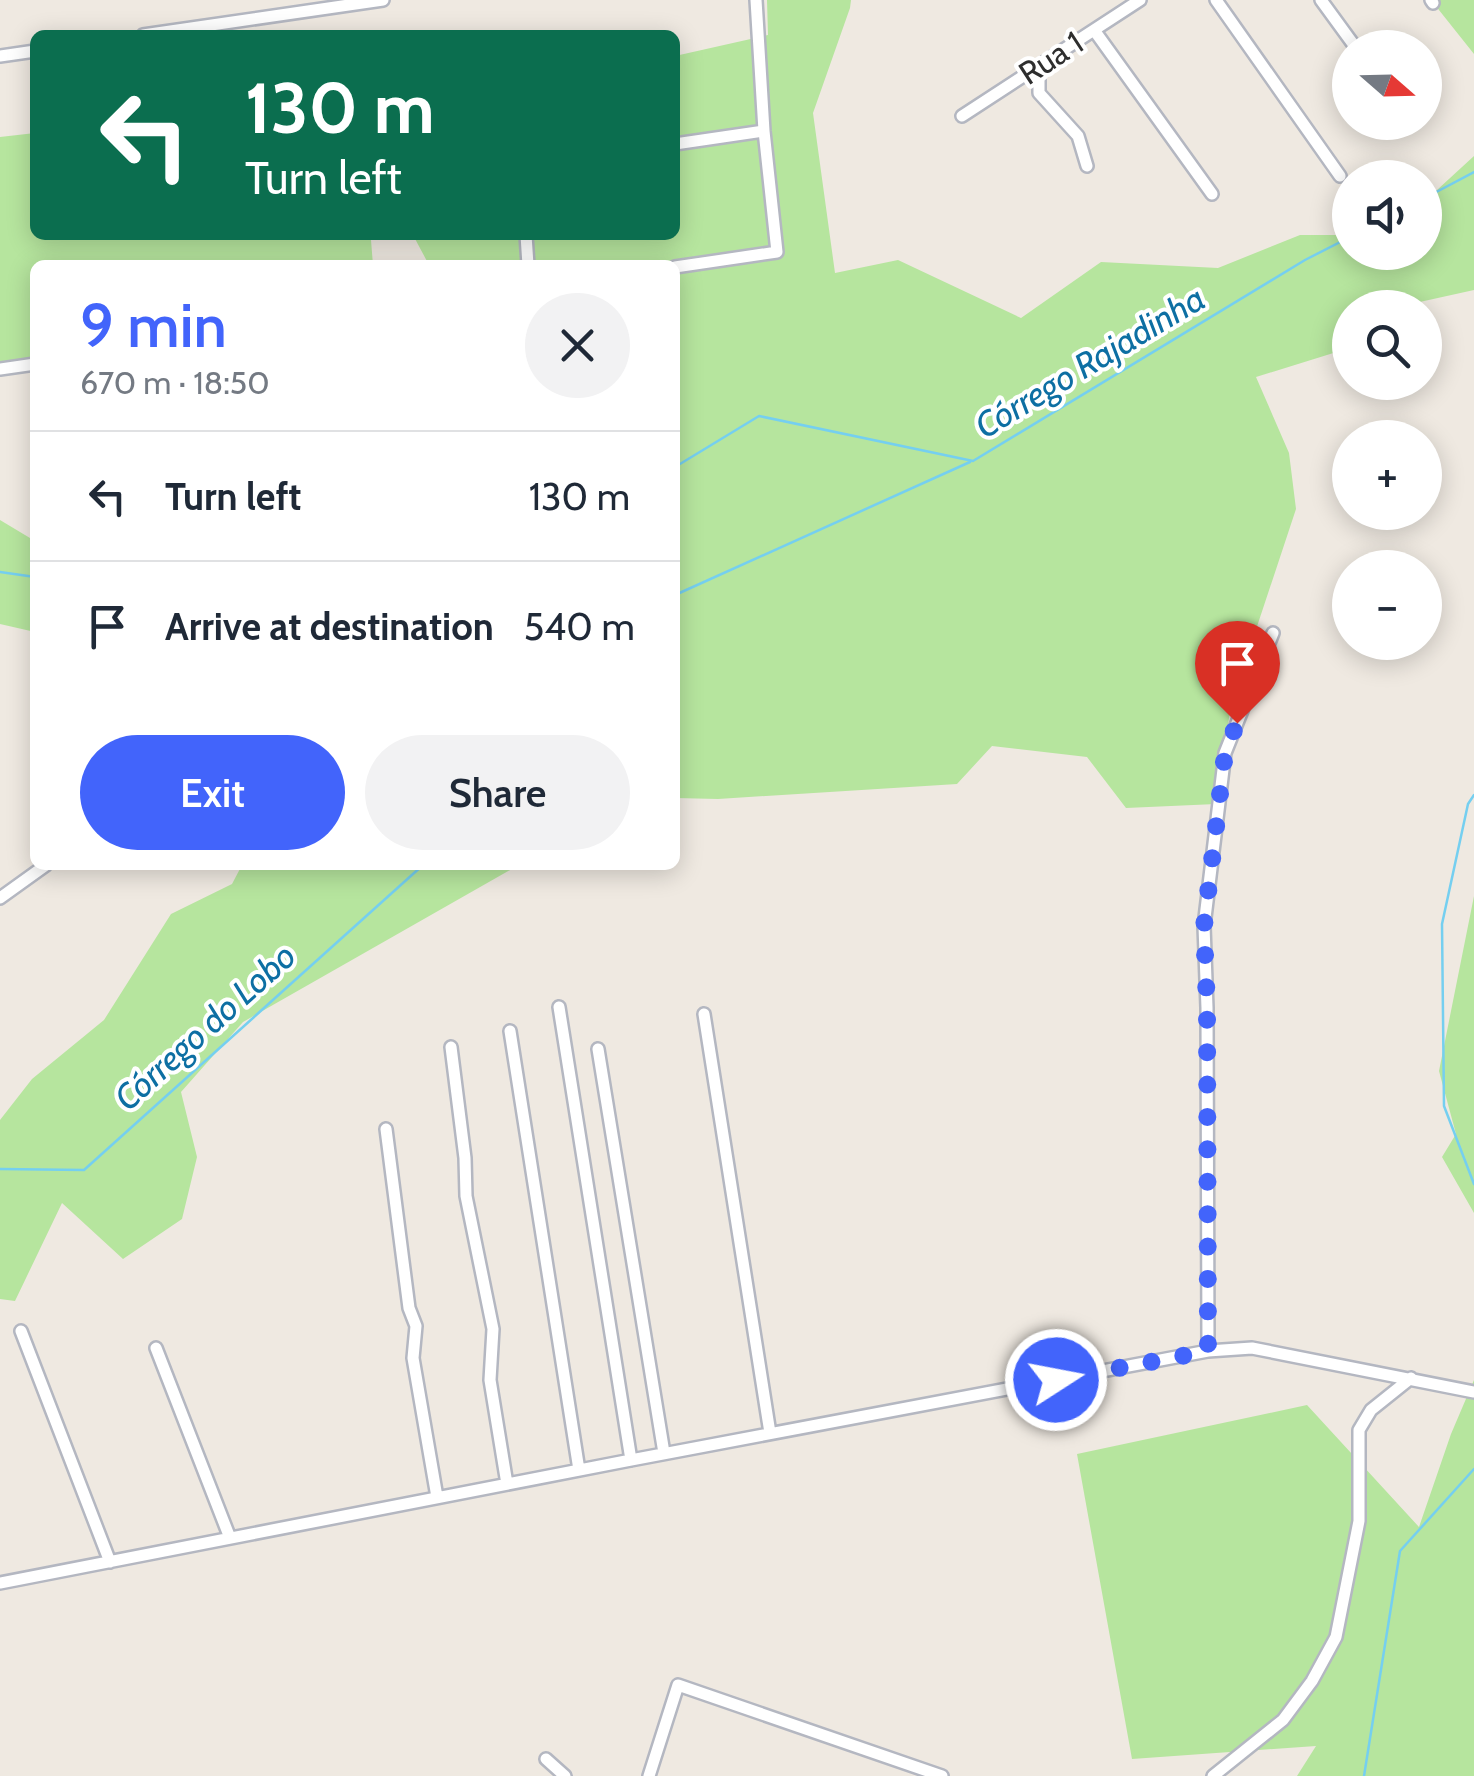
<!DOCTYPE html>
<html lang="en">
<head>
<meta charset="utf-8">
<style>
	body { margin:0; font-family:Cabin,sans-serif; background:#f2f2f3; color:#1f2937; height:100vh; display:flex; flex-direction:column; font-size:38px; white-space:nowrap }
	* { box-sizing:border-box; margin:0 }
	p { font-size:32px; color:#747a83 }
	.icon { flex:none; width:55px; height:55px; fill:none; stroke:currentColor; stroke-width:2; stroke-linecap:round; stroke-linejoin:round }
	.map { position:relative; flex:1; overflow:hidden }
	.panel { position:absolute; left:30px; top:260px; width:650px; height:610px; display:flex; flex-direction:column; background:#fff; border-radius:15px; box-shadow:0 5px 25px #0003 }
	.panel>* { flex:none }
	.hud { position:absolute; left:30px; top:30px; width:650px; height:210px; border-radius:15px; box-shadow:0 5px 25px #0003; background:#0b6e4f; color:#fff; overflow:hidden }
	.needle { width:65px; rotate:110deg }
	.buttons { position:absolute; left:1332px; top:30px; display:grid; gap:20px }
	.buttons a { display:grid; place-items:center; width:110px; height:110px; border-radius:50%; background:#fff; box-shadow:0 5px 25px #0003; font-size:50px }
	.pin { position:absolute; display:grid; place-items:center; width:85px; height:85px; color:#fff; margin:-102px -42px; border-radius:50% 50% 50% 0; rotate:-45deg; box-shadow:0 0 10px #0007 }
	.pin .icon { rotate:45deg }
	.me { position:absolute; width:110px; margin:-55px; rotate:79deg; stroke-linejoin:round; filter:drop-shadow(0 0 8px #0008) }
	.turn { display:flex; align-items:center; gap:35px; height:210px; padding:0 50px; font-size:45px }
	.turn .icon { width:130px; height:130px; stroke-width:2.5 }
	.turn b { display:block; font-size:70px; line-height:85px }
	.round { display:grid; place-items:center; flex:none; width:105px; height:105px; border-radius:52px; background:#f2f2f3 }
	.summary { display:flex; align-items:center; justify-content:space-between; height:170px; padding:0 50px }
	h1 { font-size:60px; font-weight:600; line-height:75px; color:#4264fb }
	.action { display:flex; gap:20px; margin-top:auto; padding:20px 50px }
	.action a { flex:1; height:115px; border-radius:60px; background:#4264fb; color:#fff; font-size:40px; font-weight:600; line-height:115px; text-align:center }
	.action a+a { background:#f2f2f3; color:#1f2937 }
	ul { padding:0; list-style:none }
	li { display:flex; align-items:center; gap:30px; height:130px; padding:0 50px; border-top:2px solid #e0e1e3 }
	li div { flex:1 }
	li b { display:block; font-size:38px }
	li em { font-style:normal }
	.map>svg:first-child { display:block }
	.green { fill:#b6e59e }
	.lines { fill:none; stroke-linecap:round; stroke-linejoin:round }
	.stream { stroke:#75cff0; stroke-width:2.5 }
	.minor-casing { stroke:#b4b7c1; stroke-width:16 }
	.minor { stroke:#fff; stroke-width:11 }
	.route { stroke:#4264fb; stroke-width:18; stroke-dasharray:0 32.4 }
	.labels { text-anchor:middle; stroke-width:8; stroke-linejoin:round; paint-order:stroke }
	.street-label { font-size:32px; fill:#2e2e2e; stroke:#fff }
	.water-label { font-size:35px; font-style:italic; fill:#0d6fa3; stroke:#fff }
</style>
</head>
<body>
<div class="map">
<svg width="1474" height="1776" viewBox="0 0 1474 1776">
	<rect width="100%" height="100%" fill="#efe9e1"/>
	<!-- green -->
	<path class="green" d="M 767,0 L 851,0 L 850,8 L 813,113 L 835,273 L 898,260 L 1021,318 L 1101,262 L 1218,268 L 1300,235 L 1350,235 L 1350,252 L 1425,252 L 1425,201 L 1474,156 L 1474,290 L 1397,307 L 1350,308 L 1350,343 L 1343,350 L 1256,377 L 1289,453 L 1296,509 L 1231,705 L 1216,804 L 1126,808 L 1087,757 L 992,746 L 957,784 L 718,799 L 675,798 L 675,265 L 429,265 L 413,235 L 675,235 L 675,56 L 768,35 Z
		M 1431,0 L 1474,0 L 1474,54 Z
		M 35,133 L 35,235 L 375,235 L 371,240 L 373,265 L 35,265 L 35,358 L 0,363 L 0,137 Z
		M 0,520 L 35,541 L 35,632 L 0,624 Z
		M 242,865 L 519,865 L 243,1022 L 181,1092 L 197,1157 L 182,1219 L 123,1259 L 62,1203 L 15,1301 L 0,1299 L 0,1120 L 32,1079 L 104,1020 L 171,914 L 232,884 Z
		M 1474,896 L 1474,1213 L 1442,1157 L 1456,1134 L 1439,1071 Z
		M 1474,1380 L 1474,1776 L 1297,1776 L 1316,1746 L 1132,1759 L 1077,1454 L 1307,1405 L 1419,1527 L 1451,1434 Z"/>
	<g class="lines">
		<!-- stream -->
		<path class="stream" d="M 1425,198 L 1474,172
			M 675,467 L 759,416 L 973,461 L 1305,260 L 1350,237
			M 0,572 L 35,577
			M 675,595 L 970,462
			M 1474,795 L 1468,804 L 1442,924 L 1444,1106 L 1474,1184
			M 0,1169 L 84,1170 L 423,865
			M 1364,1776 L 1400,1551 L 1474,1469"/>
		<!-- minor casing -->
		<g class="minor-casing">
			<path id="minor" d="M 1216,0 L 1340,176
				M 1321,0 L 1356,48
				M 1431,0 L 1433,3
				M 1094,30 L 1212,194
				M 143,35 L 383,0
				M 0,56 L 35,51
				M 1039,66 L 1039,93 L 1078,136 L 1087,166
				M 962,116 L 1140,0
				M 675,144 L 764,131
				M 526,235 L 528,265
				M 675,267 L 777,252 L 764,131 L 756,0
				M 0,369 L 35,364
				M 0,898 L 46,865
				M 559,1007 L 631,1460
				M 704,1014 L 770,1433
				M 510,1031 L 579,1470
				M 451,1047 L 465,1158 L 466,1196 L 493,1329 L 490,1380 L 507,1484
				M 598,1049 L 664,1453
				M 386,1129 L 409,1308 L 416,1326 L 413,1358 L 437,1497
				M 21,1331 L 110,1562
				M 156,1348 L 230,1538
				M 1208,1351 L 1207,1008 L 1204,926 L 1225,753 L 1273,633
				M 0,1583 L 631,1460 L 1208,1351 L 1252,1348 L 1474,1392
				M 546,1759 L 565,1776
				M 649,1776 L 678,1685 L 942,1776
				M 1213,1776 L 1283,1720 L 1312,1681 L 1336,1637 L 1359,1521 L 1359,1430 L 1371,1410 L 1411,1378"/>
		</g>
		<!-- minor -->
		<use href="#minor" class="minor"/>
	</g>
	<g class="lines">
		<!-- route -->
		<path class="route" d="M 1056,1380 L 1208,1351 L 1207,1008 L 1204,926 L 1225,753 L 1237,723"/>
	</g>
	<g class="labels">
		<!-- street labels -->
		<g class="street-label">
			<text transform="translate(1051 58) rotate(-33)" y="11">Rua 1</text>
		</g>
		<!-- water labels -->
		<g class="water-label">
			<text transform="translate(1090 362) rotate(-31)" y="12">Córrego Rajadinha</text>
			<text transform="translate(205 1027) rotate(-42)" y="12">Córrego do Lobo</text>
		</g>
	</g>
</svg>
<div class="buttons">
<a><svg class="needle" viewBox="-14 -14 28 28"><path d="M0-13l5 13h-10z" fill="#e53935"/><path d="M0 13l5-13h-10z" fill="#747a83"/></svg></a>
<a><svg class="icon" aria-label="sound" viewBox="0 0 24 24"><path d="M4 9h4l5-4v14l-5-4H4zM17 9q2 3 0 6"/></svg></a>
<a><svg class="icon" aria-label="search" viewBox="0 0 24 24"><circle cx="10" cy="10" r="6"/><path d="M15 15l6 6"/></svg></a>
<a>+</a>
<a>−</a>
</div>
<div class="pin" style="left:1237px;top:723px;background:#d93025"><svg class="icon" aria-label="arrive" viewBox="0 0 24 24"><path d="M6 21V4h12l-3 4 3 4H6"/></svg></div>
<svg class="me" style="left:1056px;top:1380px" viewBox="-20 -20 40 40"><circle r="17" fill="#4264fb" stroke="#fff" stroke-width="3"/><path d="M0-11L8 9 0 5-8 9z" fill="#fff"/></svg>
<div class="hud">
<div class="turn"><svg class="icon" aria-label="left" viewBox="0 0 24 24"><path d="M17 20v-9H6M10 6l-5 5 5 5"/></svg><div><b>130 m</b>Turn left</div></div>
</div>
<section class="panel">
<div class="summary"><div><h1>9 min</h1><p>670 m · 18:50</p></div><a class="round"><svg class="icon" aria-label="close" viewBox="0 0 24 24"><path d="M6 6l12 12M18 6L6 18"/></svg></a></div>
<ul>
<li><svg class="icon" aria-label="left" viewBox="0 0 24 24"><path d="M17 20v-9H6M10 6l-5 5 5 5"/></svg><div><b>Turn left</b></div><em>130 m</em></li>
<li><svg class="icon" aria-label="arrive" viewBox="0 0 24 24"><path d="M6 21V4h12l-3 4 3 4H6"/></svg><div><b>Arrive at destination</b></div><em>540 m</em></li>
</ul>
<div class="action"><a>Exit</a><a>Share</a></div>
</section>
</div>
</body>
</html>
